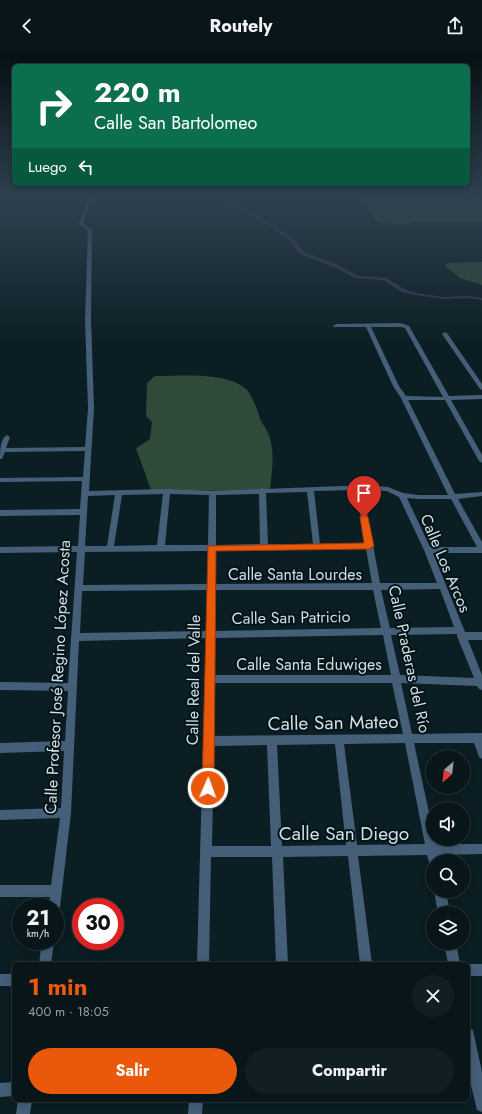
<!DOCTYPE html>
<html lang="es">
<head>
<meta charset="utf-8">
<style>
	body { margin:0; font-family:Jost,sans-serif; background:#111f23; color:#f1f3f6; height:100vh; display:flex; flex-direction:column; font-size:15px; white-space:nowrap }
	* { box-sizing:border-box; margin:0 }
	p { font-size:13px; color:#989fa2 }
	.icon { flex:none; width:22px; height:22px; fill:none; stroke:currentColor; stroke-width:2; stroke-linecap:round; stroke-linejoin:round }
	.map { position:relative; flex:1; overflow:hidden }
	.panel { position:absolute; left:12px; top:910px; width:458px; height:140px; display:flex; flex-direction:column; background:#08161a; border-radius:6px; box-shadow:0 2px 10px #0003,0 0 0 1px #293539 }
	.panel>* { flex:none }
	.hud { position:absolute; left:12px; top:12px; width:458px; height:122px; border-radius:6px; box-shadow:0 2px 10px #0003,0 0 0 1px #293539; background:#0b6e4f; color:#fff; overflow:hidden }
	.needle { width:26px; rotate:208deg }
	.buttons { position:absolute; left:426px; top:698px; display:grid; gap:8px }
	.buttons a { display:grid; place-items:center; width:44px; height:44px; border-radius:50%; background:#08161a; box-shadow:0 2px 10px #0003,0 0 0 1px #293539; font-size:20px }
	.speed { position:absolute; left:12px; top:846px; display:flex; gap:8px; font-size:20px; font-weight:700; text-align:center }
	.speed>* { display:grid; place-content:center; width:52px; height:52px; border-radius:50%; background:#08161a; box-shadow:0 2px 10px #0003,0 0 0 1px #293539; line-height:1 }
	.speed small { font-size:10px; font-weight:400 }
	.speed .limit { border:6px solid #d22; background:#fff; color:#111 }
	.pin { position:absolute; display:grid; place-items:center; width:34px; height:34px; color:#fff; margin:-41px -17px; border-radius:50% 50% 50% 0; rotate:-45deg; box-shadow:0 0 4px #0007 }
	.pin .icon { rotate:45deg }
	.me { position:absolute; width:44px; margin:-22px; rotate:2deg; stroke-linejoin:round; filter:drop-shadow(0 0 3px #0008) }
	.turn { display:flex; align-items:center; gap:14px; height:84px; padding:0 16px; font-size:18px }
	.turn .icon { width:52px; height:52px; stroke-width:2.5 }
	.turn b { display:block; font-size:28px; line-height:34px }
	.then { display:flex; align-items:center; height:38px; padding:0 16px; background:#0003; gap:8px; font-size:15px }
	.round { display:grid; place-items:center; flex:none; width:42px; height:42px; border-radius:21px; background:#111f23 }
	.overview { display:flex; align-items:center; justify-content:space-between; height:68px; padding:0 16px }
	h1 { font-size:24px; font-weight:700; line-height:30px; color:#ea580c }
	.button { display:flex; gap:8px; margin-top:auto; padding:8px 16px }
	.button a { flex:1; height:46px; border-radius:24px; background:#ea580c; color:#fff; font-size:16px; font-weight:700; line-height:46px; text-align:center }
	.button a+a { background:#111f23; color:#f1f3f6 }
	header { display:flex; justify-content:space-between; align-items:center; height:52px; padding:0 16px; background:#08161a; font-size:18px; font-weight:700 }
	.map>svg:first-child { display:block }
	.green { fill:#2f4a38 }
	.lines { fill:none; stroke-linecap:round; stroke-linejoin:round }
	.canal { fill:#333452; fill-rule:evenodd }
	.minor { fill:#465f79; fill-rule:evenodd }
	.route { fill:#ea580c; stroke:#983908 }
	.labels { text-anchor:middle; stroke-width:4; stroke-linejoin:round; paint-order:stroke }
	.street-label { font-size:16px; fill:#d4dfe3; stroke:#03151a }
	.near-street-label { font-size:19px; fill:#d4dfe3; stroke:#03151a }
</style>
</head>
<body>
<header><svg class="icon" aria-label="back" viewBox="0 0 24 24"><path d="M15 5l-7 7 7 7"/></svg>Routely<svg class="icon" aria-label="share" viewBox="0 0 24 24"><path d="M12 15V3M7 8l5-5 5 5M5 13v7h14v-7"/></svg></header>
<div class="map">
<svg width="482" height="1062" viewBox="0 0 482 1062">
	<rect width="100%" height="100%" fill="#0b1e23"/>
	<!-- green -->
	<path class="green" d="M 482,145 L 482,170 L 416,170 C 406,173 386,172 376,169 L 361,145 Z
		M 482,210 L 482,233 L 460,226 L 445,214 L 448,211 Z
		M 155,324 C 179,324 229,319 247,338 C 255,348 257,360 262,371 C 264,374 266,376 267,379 C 276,397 272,418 270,437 L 262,439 L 151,438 L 136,396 L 150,387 L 152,370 L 146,364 L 147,331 Z"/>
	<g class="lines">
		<!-- canal -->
		<path class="canal" d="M 214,145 L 220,145 L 262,166 L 266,170 L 273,172 L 278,177 L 293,186 L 304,200 L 338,213 L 358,224 L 386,226 L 406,238 L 416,241 L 443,245 L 469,244 L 482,246 L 482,248 L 469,246 L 443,247 L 416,243 L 402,240 L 383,228 L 355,226 L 334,215 L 300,202 L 289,188 L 276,179 L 271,174 L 264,172 L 260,168 Z"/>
		<!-- minor -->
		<path class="minor" d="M 88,145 L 92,145 L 83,171 L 92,179 L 91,268 L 94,356 L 89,439 L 167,437 L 213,439 L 259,437 L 262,436 L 265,437 L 367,433 L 388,435 L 403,441 L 418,443 L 448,443 L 401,346 L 393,334 L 366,275 L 334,275 L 333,274 L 336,272 L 401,271 L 409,274 L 449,344 L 482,343 L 482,347 L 451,348 L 482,403 L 482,411 L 479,409 L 445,348 L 408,348 L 455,442 L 482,440 L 482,444 L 458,447 L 482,490 L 482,501 L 433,501 L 465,580 L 482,580 L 482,588 L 468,588 L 482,623 L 482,638 L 479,637 L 477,634 L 401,631 L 412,682 L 482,681 L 482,707 L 479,705 L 474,691 L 414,691 L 433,779 L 433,787 L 435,787 L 436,792 L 482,792 L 482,802 L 438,803 L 440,809 L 433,809 L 433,814 L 430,813 L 427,803 L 358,804 L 372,912 L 360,912 L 348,804 L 283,805 L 288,912 L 276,912 L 272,805 L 211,805 L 209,912 L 197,912 L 206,586 L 79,589 L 71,761 L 60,855 L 58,859 L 55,860 L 55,855 L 48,855 L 50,845 L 0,845 L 0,833 L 51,833 L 60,766 L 0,768 L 0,758 L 61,756 L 64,699 L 0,701 L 0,691 L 65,689 L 68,639 L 0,638 L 0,630 L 68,631 L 77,500 L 0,501 L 0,495 L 78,494 L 80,463 L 0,464 L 0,458 L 80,457 L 82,429 L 0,430 L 0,426 L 83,425 L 85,399 L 5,400 L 2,407 L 0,407 C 0,399 0,387 7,383 L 10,385 L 6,396 L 85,395 L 88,356 L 85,268 L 88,179 L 79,171 ZM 371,275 L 401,275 L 405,276 L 443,345 L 406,344 L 399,334 ZM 356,438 L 365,491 L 320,492 L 314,439 ZM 363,438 L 387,439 L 399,445 L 424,498 L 437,531 L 380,531 ZM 307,440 L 313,492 L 268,492 L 266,441 ZM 163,442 L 157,493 L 114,494 L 122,443 ZM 170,442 L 209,443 L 208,493 L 165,493 ZM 259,442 L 260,492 L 216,493 L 216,443 ZM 115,443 L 107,494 L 85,494 L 88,444 ZM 407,446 L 418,447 L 451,447 L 477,495 L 430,495 ZM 366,497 L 372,531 L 216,532 L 216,499 ZM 208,499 L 208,532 L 83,533 L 85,500 ZM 440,537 L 454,575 L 390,576 L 381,538 ZM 207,538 L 207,579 L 80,581 L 82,539 ZM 215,538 L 373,538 L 381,576 L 215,579 ZM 457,582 L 457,584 L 474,626 L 400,623 L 391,583 ZM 383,583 L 391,623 L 215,623 L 215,586 ZM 214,631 L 392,631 L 403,682 L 214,684 ZM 405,691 L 425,792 L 357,793 L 344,692 ZM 335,692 L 346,793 L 282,794 L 277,693 ZM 267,693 L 271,794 L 212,794 L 214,694 Z
			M 445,280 L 447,281 L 482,332 L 482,338 L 480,337 L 442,282 Z
			M 434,839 L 446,839 L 450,861 L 438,861 Z
			M 42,889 L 54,889 L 51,912 L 39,912 Z
			M 444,891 L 456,891 L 460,912 L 448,912 Z
			M 468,912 L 482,912 L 482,924 L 468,924 Z
			M 0,922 L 14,922 L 14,934 L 0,934 Z
			M 468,977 L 473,978 L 474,983 L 482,1020 L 482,1060 L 477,1058 L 471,1033 L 468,1033 Z
			M 14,1030 L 14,1044 L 0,1045 L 0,1031 Z
			M 18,1048 L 32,1048 L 30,1062 L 16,1062 Z
			M 189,1048 L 203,1048 L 202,1062 L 188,1062 Z"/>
	</g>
	<!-- sky -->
	<linearGradient id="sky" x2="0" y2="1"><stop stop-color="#061013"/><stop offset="0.49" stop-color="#2e4150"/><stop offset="1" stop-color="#2e4150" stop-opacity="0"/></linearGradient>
	<rect width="482" height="294" fill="url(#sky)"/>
	<!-- route -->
	<path class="route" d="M 364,462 L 368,465 L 374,494 L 369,497 L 216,499 L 214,736 L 212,740 L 208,742 L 204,740 L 202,736 L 208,494 L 364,491 L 360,465 Z"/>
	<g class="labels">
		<!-- street labels -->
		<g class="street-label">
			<text transform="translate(446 511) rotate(67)" y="6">Calle Los Arcos</text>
			<text x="295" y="528">Calle Santa Lourdes</text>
			<text transform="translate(291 565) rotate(-1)" y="6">Calle San Patricio</text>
			<text transform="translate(410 607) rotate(78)" y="6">Calle Praderas del Río</text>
			<text x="309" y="618">Calle Santa Eduwiges</text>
			<text transform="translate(57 625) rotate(-87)" y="6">Calle Profesor José Regino López Acosta</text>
			<text transform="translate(193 628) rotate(-89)" y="6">Calle Real del Valle</text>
		</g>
		<!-- near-street labels -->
		<g class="near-street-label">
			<text transform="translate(333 670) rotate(-1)" y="7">Calle San Mateo</text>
			<text x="344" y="788">Calle San Diego</text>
		</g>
	</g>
</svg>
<div class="buttons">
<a><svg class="needle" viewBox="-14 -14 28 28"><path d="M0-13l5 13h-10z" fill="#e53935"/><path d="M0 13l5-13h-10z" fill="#989fa2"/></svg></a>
<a><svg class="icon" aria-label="sound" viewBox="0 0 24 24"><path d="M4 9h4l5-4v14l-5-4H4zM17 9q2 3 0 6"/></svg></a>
<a><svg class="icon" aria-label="search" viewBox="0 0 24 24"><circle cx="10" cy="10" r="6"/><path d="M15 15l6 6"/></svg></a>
<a><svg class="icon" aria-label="layers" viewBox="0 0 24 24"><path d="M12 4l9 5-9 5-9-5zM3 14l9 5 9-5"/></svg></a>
</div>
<div class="speed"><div>21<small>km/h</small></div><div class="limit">30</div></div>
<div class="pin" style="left:364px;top:465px;background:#d93025"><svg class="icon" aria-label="arrive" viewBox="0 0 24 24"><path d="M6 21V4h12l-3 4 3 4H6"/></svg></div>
<svg class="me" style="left:208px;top:736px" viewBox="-20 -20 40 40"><circle r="17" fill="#ea580c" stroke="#fff" stroke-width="3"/><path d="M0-11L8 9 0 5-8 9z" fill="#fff"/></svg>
<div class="hud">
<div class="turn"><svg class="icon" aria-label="right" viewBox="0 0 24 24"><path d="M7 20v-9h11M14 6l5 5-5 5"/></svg><div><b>220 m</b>Calle San Bartolomeo</div></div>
<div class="then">Luego<svg class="icon" aria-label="left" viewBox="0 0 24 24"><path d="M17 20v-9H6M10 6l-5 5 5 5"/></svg></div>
</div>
<section class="panel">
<div class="overview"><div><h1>1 min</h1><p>400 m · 18:05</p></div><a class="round"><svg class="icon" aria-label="close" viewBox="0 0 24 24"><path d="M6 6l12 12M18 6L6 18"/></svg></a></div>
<div class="button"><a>Salir</a><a>Compartir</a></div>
</section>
</div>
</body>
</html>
